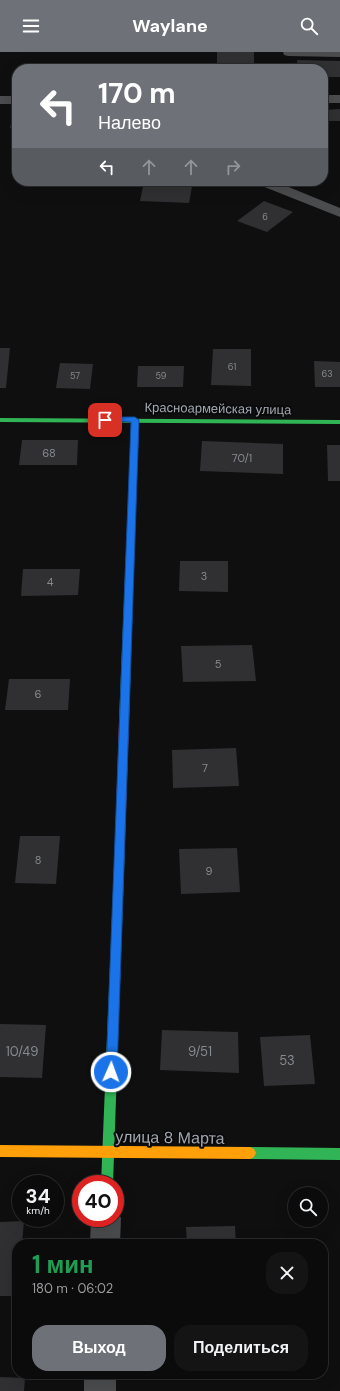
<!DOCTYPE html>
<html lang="ru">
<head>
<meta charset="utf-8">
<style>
	body { margin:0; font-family:"DM Sans",sans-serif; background:#141415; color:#f1f3f6; height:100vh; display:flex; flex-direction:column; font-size:15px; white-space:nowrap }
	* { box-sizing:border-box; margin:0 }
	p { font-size:13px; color:#9a9b9d }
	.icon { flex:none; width:22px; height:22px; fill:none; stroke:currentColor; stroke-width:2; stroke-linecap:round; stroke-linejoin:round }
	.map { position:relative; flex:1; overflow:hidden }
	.side { position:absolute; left:12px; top:1187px; width:316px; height:140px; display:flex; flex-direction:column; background:#0b0b0c; border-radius:16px; box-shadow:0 4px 16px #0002,0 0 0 1px #2b2b2d }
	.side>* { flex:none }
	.banner { position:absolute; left:12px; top:12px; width:316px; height:122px; border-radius:16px; box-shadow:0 4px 16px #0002,0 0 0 1px #2b2b2d; background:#6e7278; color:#fff; overflow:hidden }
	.tools { position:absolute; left:288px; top:1135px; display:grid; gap:8px }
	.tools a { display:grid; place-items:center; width:40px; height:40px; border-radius:50%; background:#0b0b0c; box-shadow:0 4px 16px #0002,0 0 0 1px #2b2b2d; font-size:20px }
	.speed { position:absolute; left:12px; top:1123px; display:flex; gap:8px; font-size:20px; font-weight:700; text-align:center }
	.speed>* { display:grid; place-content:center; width:52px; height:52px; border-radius:50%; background:#0b0b0c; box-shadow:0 4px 16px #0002,0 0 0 1px #2b2b2d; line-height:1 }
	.speed small { font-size:10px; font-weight:400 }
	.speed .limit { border:6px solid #d22; background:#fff; color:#111 }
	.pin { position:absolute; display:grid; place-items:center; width:34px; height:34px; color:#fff; margin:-17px; border-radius:8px; box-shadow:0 2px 6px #0006 }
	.me { position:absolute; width:44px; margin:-22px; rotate:2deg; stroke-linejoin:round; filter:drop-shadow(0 0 3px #0008) }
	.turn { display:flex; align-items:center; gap:14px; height:84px; padding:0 20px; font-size:18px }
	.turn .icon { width:52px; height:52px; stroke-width:2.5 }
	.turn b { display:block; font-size:28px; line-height:34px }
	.lanes { display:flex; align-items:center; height:38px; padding:0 20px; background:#0003; justify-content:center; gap:20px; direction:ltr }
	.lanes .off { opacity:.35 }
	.round { display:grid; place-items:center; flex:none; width:42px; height:42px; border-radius:16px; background:#141415 }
	.headline { display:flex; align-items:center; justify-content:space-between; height:68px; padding:0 20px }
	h1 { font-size:24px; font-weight:700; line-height:30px; color:#1e9e55 }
	.cta { display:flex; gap:8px; margin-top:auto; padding:8px 20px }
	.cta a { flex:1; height:46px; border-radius:16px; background:#6e7278; color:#fff; font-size:16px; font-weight:700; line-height:46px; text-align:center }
	.cta a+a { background:#141415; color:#f1f3f6 }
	header { display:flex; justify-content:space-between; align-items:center; height:52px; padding:0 20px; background:#6e7278; color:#fff; font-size:18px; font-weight:700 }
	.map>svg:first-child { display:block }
	.building { fill:#303032 }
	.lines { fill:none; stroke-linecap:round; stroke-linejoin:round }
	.lane { fill:#4a4c4e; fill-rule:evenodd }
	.street { fill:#4a4c4e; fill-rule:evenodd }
	.fast { fill:#30b455; fill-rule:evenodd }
	.slow { fill:#ff9f0a; fill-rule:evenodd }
	.jam { fill:#e5322d; fill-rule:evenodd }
	.route { fill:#1a73e8; stroke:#114b97 }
	.labels { text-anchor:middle; stroke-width:4; stroke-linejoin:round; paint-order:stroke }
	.far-number-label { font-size:9px; fill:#858990 }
	.number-label { font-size:11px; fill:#858990 }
	.street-label { font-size:13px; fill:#a1a7b0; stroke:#0a0a0b }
	.near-number-label { font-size:13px; fill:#858990 }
	.near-street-label { font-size:16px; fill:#a1a7b0; stroke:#0a0a0b }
</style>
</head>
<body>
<header><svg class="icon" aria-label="menu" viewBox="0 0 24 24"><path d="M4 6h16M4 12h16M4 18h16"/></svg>Waylane<svg class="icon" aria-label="search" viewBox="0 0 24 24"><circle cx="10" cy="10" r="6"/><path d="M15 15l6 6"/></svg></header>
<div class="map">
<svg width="340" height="1339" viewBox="0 0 340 1339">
	<rect width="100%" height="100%" fill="#0f0f10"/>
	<!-- building -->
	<path class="building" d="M 217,0 L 254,0 L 254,11 L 217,11 Z
		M 297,8 L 340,9 L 340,25 L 323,25 L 323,17 L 298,17 Z
		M 73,13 L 155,13 L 155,17 L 72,17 Z
		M 340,57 L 340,69 L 323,69 L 323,58 Z
		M 13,61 L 17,61 L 17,76 L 10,76 Z
		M 144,129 L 193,129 L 189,151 L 140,149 Z
		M 264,149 L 293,160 L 267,180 L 237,169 Z
		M 0,296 L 10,296 L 6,336 L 0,336 Z
		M 213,297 L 251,297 L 251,334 L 211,333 Z
		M 314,309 L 340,310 L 340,335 L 315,335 Z
		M 60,311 L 93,312 L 90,337 L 56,336 Z
		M 138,314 L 184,314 L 183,335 L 137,335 Z
		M 22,388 L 78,388 L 77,413 L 19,413 Z
		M 202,389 L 283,392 L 283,422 L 200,419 Z
		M 327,393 L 340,393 L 340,429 L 328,429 Z
		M 180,509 L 228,509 L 228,540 L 179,539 Z
		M 23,517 L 80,517 L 78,543 L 21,544 Z
		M 252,593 L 256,629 L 183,630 L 181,594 Z
		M 9,627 L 70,627 L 68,658 L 5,658 Z
		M 236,696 L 239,734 L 173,736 L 172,698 Z
		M 20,784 L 60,784 L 56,832 L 15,831 Z
		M 237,796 L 240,840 L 181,842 L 179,797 Z
		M 0,972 L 46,973 L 42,1026 L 0,1025 Z
		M 162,978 L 238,980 L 239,1021 L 160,1018 Z
		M 310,983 L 315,1032 L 264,1034 L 260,985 Z
		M 24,1169 L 22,1192 L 17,1192 L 17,1244 L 0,1244 L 0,1170 Z
		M 235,1174 L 236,1192 L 187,1192 L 186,1175 Z
		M 0,1325 L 25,1326 L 24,1339 L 0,1339 Z"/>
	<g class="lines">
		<!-- lane -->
		<path class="lane" d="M 283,0 L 340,0 L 340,5 L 288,4 L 284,3 Z"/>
		<!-- street -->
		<path class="street" d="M 323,43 L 340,43 L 340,51 L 323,51 Z
			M 0,44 L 17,44 L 17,52 L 0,52 Z
			M 255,129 L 274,129 L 340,156 L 340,165 L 257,132 Z
			M 115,1155 L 121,1166 L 120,1192 L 90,1192 L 91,1166 L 115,1166 Z
			M 84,1322 L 116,1322 L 116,1339 L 84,1339 Z"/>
		<!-- fast -->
		<path class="fast" d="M 0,366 L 340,368 L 340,372 L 0,370 Z
			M 131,472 L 135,475 L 129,670 L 127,672 L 121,672 L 119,670 L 127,475 Z
			M 120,787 L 123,788 L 125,791 L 113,1132 L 101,1132 L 115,791 L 117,788 Z
			M 250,1095 L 340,1096 L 340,1108 L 250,1107 L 246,1105 L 244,1101 L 246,1097 Z"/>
		<!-- slow -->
		<path class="slow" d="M 0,1093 L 250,1095 L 254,1097 L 256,1101 L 254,1105 L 250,1107 L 0,1105 Z"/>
		<!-- jam -->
		<path class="jam" d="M 132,366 L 135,366 L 139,368 L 135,475 L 131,478 L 127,475 Z
			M 124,667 L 127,668 L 129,670 L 125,791 L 123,794 L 120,795 L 117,794 L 115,791 L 119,670 L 121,668 Z"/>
	</g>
	<!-- route -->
	<path class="route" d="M 105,365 L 135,365 L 139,368 L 117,1020 L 115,1024 L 111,1025 L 107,1024 L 106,1020 L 131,370 L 103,369 L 103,366 Z"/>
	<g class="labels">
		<!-- far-number labels -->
		<g class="far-number-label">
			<text x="265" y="168">6</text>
			<text x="232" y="318">61</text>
			<text x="327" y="325">63</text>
			<text x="75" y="327">57</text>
			<text x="161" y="327">59</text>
		</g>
		<!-- number labels -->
		<g class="number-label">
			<text x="49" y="405">68</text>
			<text x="242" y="410">70/1</text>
			<text x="204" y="528">3</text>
			<text x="50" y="534">4</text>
			<text x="218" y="616">5</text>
			<text x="38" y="646">6</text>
			<text x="205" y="720">7</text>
			<text x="38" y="812">8</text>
			<text x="209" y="823">9</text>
		</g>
		<!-- street labels -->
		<g class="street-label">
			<text transform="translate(218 356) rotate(1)" y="5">Красноармейская улица</text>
		</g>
		<!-- near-number labels -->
		<g class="near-number-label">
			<text x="22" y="1004">10/49</text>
			<text x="200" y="1004">9/51</text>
			<text x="287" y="1013">53</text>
		</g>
		<!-- near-street labels -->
		<g class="near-street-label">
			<text transform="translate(170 1085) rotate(1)" y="6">улица 8 Марта</text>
		</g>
	</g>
</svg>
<div class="tools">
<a><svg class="icon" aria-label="search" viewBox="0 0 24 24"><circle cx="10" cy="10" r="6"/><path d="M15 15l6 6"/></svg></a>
</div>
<div class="speed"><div>34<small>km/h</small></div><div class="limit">40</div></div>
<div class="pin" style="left:105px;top:368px;background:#d93025"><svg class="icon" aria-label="arrive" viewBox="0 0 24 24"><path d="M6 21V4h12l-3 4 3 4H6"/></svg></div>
<svg class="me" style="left:111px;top:1020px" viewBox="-20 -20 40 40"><circle r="17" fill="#1a73e8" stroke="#fff" stroke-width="3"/><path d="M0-11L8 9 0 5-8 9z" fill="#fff"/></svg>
<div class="banner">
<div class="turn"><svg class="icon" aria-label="left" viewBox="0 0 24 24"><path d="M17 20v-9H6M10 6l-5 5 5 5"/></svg><div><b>170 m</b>Налево</div></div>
<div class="lanes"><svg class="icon" aria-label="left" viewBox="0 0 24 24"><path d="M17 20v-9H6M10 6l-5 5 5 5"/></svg><svg class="icon off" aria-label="ahead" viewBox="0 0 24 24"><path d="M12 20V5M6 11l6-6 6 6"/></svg><svg class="icon off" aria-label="ahead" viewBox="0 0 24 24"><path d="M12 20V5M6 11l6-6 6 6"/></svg><svg class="icon off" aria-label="right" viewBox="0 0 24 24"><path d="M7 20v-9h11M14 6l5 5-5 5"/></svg></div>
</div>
<section class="side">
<div class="headline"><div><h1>1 мин</h1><p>180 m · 06:02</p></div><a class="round"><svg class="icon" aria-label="close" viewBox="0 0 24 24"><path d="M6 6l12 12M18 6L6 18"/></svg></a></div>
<div class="cta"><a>Выход</a><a>Поделиться</a></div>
</section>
</div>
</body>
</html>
